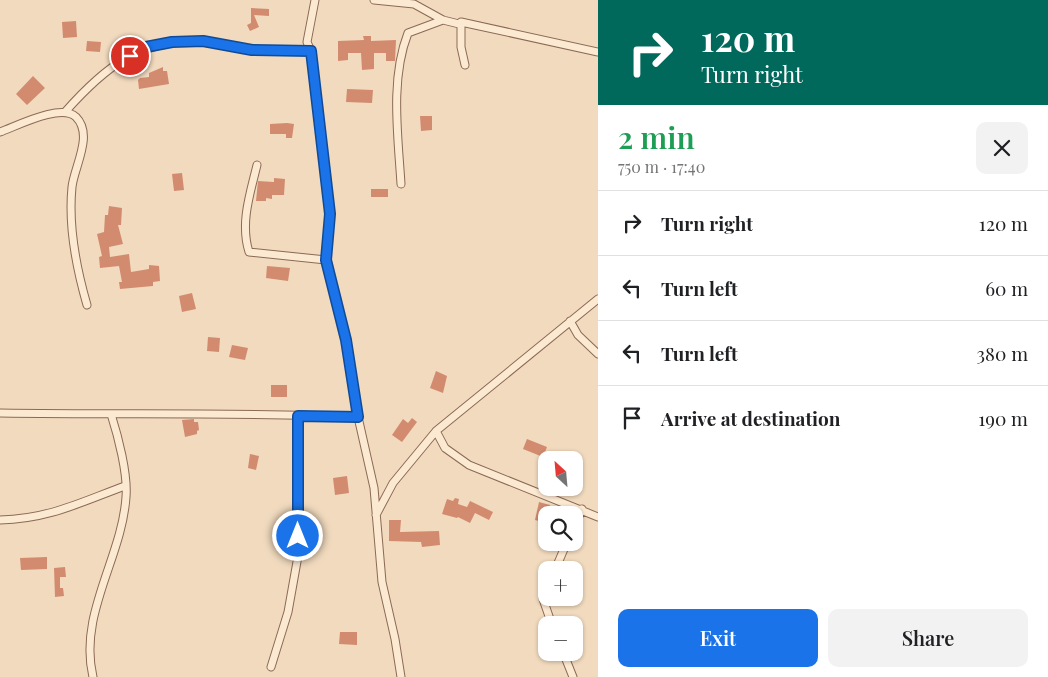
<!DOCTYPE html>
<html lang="en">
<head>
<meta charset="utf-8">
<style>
	body { margin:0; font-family:"Playfair Display",serif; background:#f2f2f2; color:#202124; height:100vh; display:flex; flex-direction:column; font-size:19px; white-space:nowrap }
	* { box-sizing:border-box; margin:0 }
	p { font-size:16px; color:#757577 }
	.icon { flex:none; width:28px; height:28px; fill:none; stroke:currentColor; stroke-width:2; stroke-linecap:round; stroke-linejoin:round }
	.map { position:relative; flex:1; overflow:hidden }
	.side { display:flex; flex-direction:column; background:#fff; width:450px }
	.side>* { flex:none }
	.top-card { background:#00695c; color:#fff; overflow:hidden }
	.needle { width:32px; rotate:334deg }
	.fabs { position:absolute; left:538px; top:451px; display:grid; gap:10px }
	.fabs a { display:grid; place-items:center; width:45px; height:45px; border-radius:10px; background:#fff; box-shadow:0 1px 4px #0004; font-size:25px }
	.pin { position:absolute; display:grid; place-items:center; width:42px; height:42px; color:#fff; margin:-21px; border:2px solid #fff; border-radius:50%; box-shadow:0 1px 5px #0007 }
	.me { position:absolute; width:55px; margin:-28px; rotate:0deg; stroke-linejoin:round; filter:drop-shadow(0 0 4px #0008) }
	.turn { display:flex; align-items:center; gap:18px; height:105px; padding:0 20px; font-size:22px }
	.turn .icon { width:65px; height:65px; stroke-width:2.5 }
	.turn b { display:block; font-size:35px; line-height:42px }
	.round { display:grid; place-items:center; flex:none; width:52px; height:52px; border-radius:10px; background:#f2f2f2 }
	.summary { display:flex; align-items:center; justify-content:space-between; height:85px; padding:0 20px }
	h1 { font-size:30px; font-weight:600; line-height:38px; color:#1e9e55 }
	.button { display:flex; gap:10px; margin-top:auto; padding:10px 20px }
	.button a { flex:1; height:58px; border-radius:10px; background:#1a73e8; color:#fff; font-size:20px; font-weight:600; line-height:58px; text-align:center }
	.button a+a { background:#f2f2f2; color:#202124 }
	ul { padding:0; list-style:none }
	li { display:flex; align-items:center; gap:15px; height:65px; padding:0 20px; border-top:1px solid #e0e0e0 }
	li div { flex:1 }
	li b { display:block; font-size:19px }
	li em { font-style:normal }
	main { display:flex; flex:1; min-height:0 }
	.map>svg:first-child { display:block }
	.building { fill:#d38b70 }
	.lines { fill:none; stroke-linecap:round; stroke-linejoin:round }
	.minor-casing { stroke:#8b6a55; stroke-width:9 }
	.minor { stroke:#fce9d2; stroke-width:7 }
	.route-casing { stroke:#114b97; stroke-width:12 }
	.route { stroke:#1a73e8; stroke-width:9 }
</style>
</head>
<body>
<main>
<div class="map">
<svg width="598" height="677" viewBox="0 0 598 677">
	<rect width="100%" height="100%" fill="#f1dabe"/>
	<!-- building -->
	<path class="building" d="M 251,8 L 269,9 L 269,16 L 254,15 L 259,27 L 250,31 L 247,25 L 251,23 Z
		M 76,21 L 77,37 L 63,38 L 62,22 Z
		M 363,36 L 371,36 L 371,41 L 396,40 L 395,61 L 386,61 L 386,53 L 374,53 L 374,69 L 362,70 L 361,53 L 348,53 L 348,60 L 338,61 L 338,41 L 364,40 Z
		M 87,41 L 101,42 L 100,52 L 86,51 Z
		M 163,67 L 163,71 L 167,71 L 169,84 L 139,89 L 138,80 L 140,78 L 149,77 L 149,73 Z
		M 33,76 L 45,88 L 27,105 L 16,94 Z
		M 347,89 L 373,90 L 372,103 L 346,102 Z
		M 420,116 L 432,116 L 432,130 L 421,131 Z
		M 287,123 L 294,124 L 292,138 L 286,138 L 286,134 L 270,134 L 270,124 Z
		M 182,173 L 184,190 L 174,191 L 172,174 Z
		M 274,178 L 285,179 L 284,195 L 272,195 L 272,199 L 266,198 L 266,201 L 256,201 L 258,181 L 274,182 Z
		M 371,189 L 388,189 L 388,197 L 371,197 Z
		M 109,206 L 122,208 L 121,225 L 118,225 L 123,244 L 109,247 L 110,257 L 129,254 L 131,272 L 149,269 L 149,265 L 159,266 L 160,281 L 153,282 L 153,286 L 120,289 L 119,282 L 122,282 L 119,266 L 100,268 L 99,257 L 102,256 L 97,234 L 104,232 L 105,215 L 108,215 Z
		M 267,266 L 290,268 L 288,281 L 266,278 Z
		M 192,293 L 196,309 L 182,312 L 179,296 Z
		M 208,337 L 220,338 L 219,352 L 207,351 Z
		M 232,345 L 248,348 L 245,360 L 229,357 Z
		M 436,371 L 447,376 L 443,393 L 430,388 Z
		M 271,385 L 287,385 L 287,397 L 271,397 Z
		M 412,418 L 417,422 L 402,442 L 392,435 L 403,419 L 408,423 Z
		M 194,419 L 194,422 L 198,422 L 199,430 L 197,431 L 197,434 L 185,437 L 182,420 Z
		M 527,439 L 547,447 L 543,457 L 523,449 Z
		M 250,454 L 259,456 L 256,470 L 248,468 Z
		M 347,476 L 349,493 L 335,495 L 333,478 Z
		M 455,498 L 459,499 L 458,504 L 467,507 L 470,501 L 493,512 L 489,520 L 475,513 L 470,523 L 458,517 L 457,518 L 442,514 L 447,499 L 453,501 Z
		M 539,502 L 550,505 L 546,523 L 535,520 Z
		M 389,520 L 401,520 L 400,532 L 439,531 L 440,545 L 422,547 L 421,542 L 389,541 Z
		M 47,557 L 47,569 L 21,570 L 20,558 Z
		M 65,567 L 66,577 L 60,577 L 60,588 L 63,588 L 64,596 L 55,597 L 54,568 Z
		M 340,632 L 357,632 L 357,645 L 339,644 Z"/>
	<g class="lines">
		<!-- minor casing -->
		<g class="minor-casing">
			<path id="minor" d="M 315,0 L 307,42 L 311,51 L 330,215 L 326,260 L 346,340 L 358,417 L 374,488 L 382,582 L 395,639 L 401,677
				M 374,0 L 414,4 L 443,20 L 459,24 L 461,22 L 598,52
				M 461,22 L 461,47 L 465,65
				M 65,112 C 105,67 138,40 201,41 C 219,41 236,49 254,50 C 272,52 292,51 311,51
				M 0,132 C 17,126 61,103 76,117 C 94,135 74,167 72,187 C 68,227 76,267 87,305
				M 257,165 C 250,194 240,223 249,252 L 326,260
				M 401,184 C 398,135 390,79 408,33 L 443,20
				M 570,321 L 578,335 L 598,354
				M 0,413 C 119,415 238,412 358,417
				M 436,431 L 445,448 L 469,465 L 598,517
				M 376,515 L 393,483 L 436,431 L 598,299
				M 0,520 C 49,519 81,502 125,486
				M 574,528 L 582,509
				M 555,570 L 567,542
				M 546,590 L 543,599 L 552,625
				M 563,652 L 573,677
				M 271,667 L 288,612 L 298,556 L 298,416
				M 93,677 C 78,614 122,558 126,497 C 128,474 118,436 111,414"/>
		</g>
		<!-- minor -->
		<use href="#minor" class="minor"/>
	</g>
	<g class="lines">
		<!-- route casing -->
		<g class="route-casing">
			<path id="route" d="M 130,56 L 146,47 L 172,42 L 203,41 L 252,50 L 311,51 L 330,214 L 326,260 L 346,340 L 358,417 L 298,416 L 298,536"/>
		</g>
		<!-- route -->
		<use href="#route" class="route"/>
	</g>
</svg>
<div class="fabs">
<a><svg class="needle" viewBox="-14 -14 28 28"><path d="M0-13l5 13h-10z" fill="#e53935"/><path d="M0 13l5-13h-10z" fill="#757577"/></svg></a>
<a><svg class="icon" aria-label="search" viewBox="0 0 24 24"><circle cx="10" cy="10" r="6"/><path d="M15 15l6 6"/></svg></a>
<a>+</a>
<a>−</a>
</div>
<div class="pin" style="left:130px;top:56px;background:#d93025"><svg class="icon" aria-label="arrive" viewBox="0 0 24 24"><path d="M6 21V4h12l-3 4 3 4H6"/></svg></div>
<svg class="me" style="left:298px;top:536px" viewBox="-20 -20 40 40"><circle r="17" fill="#1a73e8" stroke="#fff" stroke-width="3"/><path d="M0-11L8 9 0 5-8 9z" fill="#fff"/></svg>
</div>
<section class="side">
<div class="top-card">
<div class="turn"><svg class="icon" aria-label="right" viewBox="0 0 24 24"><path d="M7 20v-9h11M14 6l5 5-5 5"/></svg><div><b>120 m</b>Turn right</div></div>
</div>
<div class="summary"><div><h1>2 min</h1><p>750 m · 17:40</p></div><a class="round"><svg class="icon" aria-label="close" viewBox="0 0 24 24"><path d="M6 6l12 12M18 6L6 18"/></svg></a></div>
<ul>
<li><svg class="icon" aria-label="right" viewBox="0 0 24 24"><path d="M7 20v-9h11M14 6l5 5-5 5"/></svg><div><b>Turn right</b></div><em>120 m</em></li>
<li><svg class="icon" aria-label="left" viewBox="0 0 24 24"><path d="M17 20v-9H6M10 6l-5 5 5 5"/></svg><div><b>Turn left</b></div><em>60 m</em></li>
<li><svg class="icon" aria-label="left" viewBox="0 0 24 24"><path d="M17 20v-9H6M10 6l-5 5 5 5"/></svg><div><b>Turn left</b></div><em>380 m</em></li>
<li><svg class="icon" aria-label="arrive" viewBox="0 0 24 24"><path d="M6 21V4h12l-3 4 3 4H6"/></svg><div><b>Arrive at destination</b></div><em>190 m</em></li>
</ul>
<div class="button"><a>Exit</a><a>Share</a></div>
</section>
</main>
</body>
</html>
